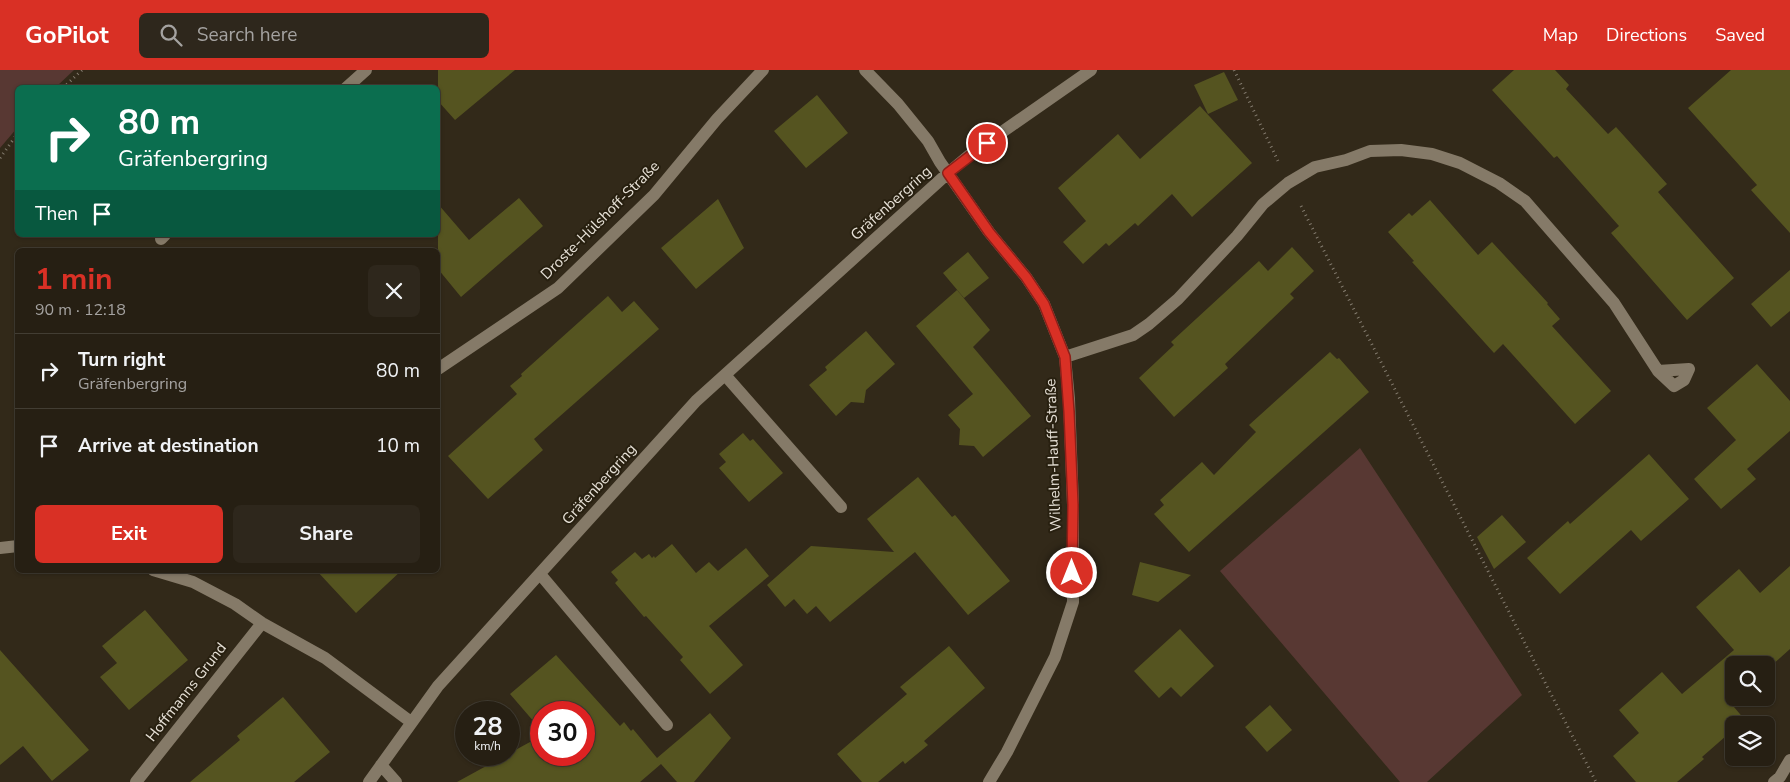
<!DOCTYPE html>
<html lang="en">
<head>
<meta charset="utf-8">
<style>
	body { margin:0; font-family:"Nunito Sans",sans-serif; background:#2e271c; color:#f1f3f6; height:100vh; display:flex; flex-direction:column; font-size:19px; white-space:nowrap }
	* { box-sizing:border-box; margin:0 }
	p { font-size:16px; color:#a4a2a0 }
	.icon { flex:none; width:28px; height:28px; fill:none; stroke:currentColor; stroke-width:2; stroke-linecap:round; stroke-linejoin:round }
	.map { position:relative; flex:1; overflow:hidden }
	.side { position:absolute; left:15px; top:178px; width:425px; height:325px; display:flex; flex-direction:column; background:#261f13; border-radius:8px; box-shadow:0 1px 4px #0004,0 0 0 1px #423d33 }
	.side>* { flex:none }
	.top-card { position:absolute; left:15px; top:15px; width:425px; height:152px; border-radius:8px; box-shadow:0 1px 4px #0004,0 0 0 1px #423d33; background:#0b6e4f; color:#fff; overflow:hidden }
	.fabs { position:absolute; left:1725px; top:586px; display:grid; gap:10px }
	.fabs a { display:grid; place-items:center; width:50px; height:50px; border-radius:8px; background:#261f13; box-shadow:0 1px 4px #0004,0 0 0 1px #423d33; font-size:25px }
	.speed { position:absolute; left:455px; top:631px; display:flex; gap:10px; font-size:25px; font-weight:700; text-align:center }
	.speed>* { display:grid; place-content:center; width:65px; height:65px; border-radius:50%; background:#261f13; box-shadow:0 1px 4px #0004,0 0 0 1px #423d33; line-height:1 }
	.speed small { font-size:12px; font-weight:400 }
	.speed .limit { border:8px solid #d22; background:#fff; color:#111 }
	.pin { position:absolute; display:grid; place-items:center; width:42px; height:42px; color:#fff; margin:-21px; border:2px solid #fff; border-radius:50%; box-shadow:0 1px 5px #0007 }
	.me { position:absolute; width:55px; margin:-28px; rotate:0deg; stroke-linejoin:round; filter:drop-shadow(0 0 4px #0008) }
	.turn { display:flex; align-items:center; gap:18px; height:105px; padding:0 20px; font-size:22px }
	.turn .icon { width:65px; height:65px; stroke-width:2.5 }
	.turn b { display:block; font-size:35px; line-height:42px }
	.then { display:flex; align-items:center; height:48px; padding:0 20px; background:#0003; gap:10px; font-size:19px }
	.round { display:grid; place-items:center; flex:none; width:52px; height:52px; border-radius:8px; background:#2e271c }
	.summary { display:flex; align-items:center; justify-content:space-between; height:85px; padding:0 20px }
	h1 { font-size:30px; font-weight:700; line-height:38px; color:#d93025 }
	.button { display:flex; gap:10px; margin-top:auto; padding:10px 20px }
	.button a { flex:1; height:58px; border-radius:8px; background:#d93025; color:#fff; font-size:20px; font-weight:700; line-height:58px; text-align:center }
	.button a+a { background:#2e271c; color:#f1f3f6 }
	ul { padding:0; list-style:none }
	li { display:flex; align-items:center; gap:15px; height:75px; padding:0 20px; border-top:1px solid #423d33 }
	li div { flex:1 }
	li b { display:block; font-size:19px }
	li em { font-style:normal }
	header { display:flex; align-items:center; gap:30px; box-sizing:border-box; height:70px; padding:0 25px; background:#d93025; color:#fff }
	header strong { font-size:24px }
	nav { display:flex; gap:28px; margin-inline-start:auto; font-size:18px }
	.search { width:350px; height:45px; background:#2e271c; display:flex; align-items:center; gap:12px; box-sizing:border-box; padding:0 18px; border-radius:8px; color:#a4a2a0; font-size:19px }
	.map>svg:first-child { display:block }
	.green { fill:#583833 }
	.building { fill:#555420 }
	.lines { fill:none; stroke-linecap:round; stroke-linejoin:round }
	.path { stroke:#857d70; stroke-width:3; stroke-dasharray:1 4; stroke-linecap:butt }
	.minor { stroke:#857a68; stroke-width:12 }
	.route-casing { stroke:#8d1f18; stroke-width:12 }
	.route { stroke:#d93025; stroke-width:9 }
	.labels { text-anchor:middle; stroke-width:4; stroke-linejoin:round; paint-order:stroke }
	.street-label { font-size:15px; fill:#e7e1d7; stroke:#282010 }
</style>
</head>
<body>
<header>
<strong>GoPilot</strong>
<div class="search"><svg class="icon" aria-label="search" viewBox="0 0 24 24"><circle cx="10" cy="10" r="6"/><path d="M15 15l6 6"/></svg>Search here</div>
<nav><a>Map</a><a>Directions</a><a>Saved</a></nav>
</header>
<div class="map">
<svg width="1790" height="712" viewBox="0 0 1790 712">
	<rect width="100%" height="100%" fill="#322919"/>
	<!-- green -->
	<path class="green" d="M 0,0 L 74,0 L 56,17 L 18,18 L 17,58 L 0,78 Z
		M 1360,378 L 1522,625 L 1427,712 L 1400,712 L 1220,501 Z"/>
	<!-- building -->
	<path class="building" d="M 438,0 L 515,0 L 455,50 L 438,31 Z
		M 1514,0 L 1555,0 L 1569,15 L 1566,19 L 1608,64 L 1616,57 L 1667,114 L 1658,122 L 1734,208 L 1687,250 L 1611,163 L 1619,156 L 1557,86 L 1554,88 L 1492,20 Z
		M 1731,0 L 1790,0 L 1790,163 L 1751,120 L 1757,115 L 1688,38 Z
		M 1224,2 L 1238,30 L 1208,44 L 1194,15 Z
		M 817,25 L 848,63 L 806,98 L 774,61 Z
		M 1200,36 L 1252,93 L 1192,147 L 1172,124 L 1138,156 L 1135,153 L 1109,176 L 1106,173 L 1083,194 L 1063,172 L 1086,151 L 1058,118 L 1118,64 L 1140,89 Z
		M 519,128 L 543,156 L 461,227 L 438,199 L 438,134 L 469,170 Z
		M 718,129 L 744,178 L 696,219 L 661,178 Z
		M 1430,130 L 1478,185 L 1492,172 L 1504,185 L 1548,233 L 1547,234 L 1560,249 L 1552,256 L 1611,321 L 1575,354 L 1503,274 L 1494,283 L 1412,192 L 1414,191 L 1388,162 L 1409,143 L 1412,146 Z
		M 1292,177 L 1314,201 L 1290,224 L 1294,228 L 1225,294 L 1228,298 L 1174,347 L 1139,308 L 1174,275 L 1171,272 L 1259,191 L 1268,201 Z
		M 968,182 L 989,208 L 964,228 L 943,203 Z
		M 1790,200 L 1790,241 L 1771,257 L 1751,234 Z
		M 957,220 L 990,260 L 973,277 L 1031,346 L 983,387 L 974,376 L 959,375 L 960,359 L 948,345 L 973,324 L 916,256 Z
		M 608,226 L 622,242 L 634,231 L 659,259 L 534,369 L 543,380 L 488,429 L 448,386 L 517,324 L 510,316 L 522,306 L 521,304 Z
		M 866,261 L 895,294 L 866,320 L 864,333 L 851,332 L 836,346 L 809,315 L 827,300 L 825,297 Z
		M 1330,282 L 1337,289 L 1339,288 L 1369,322 L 1189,482 L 1154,444 L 1164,435 L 1160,430 L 1202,392 L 1214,405 L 1256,362 L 1249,355 Z
		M 1757,294 L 1790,331 L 1790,361 L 1747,399 L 1756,409 L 1721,439 L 1694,409 L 1736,370 L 1707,338 Z
		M 743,363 L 750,371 L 753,369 L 783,403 L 749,432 L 719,398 L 726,392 L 719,384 Z
		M 1649,384 L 1689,429 L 1641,471 L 1631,460 L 1560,524 L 1527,488 L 1568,451 L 1570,454 Z
		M 918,407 L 952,447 L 955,445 L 1010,511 L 968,545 L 915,482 L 830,552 L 816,536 L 807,544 L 794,529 L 785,537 L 767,515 L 811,476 L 894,482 L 867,449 Z
		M 1502,445 L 1526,472 L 1494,499 L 1477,467 Z
		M 672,474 L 696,503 L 709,492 L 718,501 L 746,478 L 769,506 L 709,556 L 743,595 L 710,624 L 680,590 L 683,587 L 646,546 L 644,547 L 615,513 L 618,510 L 611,502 L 635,482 L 642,489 L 649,484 L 652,488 L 654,486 L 655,488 Z
		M 1140,492 L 1191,505 L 1158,532 L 1132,525 Z
		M 1790,496 L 1790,579 L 1772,595 L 1734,595 L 1734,637 L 1745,650 L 1739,655 L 1734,655 L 1734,659 L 1702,687 L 1704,689 L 1677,712 L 1636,712 L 1613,686 L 1639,663 L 1619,640 L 1662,602 L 1682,624 L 1734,580 L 1696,537 L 1739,499 L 1760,523 Z
		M 316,500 L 402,500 L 356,543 Z
		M 145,540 L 188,590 L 129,640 L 100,607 L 117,593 L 102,576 Z
		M 1180,559 L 1214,596 L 1181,627 L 1171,617 L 1159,628 L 1134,601 Z
		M 949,576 L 985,618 L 924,671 L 928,675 L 905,694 L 903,691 L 878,712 L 862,712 L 837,684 L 907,624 L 900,617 Z
		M 0,580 L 89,680 L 52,711 L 23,676 L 0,695 Z
		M 556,585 L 620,656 L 624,652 L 631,661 L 633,659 L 657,688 L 710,643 L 731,668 L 694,712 L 677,712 L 661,694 L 640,712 L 457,712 L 541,666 L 541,685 L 584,685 L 584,642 L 541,642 L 541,660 L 510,624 Z
		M 283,627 L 330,682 L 294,712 L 190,712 L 240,670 L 237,666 Z
		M 1270,635 L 1292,660 L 1267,682 L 1245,657 Z"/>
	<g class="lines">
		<!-- path -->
		<path class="path" d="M 1234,0 L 1278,91
			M 63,18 L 82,0
			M 0,88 L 18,63
			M 1301,136 L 1596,712"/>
		<!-- minor -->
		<path class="minor" d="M 865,0 L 898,34 L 928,71 L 940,92 L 989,162 L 1026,207 L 1044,234 L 1065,287 L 1069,329 L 1073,435 L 1073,532 L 1055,587 L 1007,682 L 989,712
			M 346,18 L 366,0
			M 161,169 L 165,165
			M 1065,287 L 1133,265 L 1149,254 L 1178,229 L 1237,166 L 1263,134 L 1288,113 L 1315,97 L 1346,90 L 1370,81 L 1401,80 L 1432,84 L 1460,93 L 1499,113 L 1525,131 L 1614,233 L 1658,301 L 1674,316 L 1684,310 L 1689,299 L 1658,301
			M 438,299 L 558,218 L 654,125 L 717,49 L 763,0
			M 725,305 L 841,437
			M 0,478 L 18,476
			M 153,500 L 193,512 L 235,534 L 262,553 L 325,588 L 411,652
			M 540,504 L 667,655
			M 381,695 L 396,712
			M 136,712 L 262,553
			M 369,712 L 438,616 L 696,331 L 948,103 L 972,83 L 1091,0
			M 1774,712 L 1780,707 L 1790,690"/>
	</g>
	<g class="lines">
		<!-- route casing -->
		<g class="route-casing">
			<path id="route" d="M 987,73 L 948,103 L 989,162 L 1026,207 L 1044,234 L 1065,287 L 1069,342 L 1073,435 L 1072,503"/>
		</g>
		<!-- route -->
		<use href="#route" class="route"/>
	</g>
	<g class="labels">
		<!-- street labels -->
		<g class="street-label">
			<text transform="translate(891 133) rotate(-42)" y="5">Gräfenbergring</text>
			<text transform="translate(600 150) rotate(-45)" y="5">Droste-Hülshoff-Straße</text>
			<text transform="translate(1053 385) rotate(-92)" y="5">Wilhelm-Hauff-Straße</text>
			<text transform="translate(599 414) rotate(-48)" y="5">Gräfenbergring</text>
			<text transform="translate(186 622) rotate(-52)" y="5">Hoffmanns Grund</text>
		</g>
	</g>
</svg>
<div class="fabs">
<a><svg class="icon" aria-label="search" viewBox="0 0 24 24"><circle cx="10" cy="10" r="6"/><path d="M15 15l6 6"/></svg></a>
<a><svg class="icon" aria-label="layers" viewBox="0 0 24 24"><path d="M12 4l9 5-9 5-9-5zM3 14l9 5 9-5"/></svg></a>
</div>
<div class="speed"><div>28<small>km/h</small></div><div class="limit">30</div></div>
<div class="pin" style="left:987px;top:73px;background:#d93025"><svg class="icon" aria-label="arrive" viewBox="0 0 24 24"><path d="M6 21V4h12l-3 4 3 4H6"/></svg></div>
<svg class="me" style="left:1072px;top:503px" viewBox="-20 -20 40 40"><circle r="17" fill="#d93025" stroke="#fff" stroke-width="3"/><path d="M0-11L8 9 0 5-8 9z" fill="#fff"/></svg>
<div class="top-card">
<div class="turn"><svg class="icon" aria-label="right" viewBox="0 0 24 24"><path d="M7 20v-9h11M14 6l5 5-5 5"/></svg><div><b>80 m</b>Gräfenbergring</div></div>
<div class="then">Then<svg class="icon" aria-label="arrive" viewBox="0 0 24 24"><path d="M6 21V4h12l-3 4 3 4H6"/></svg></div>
</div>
<section class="side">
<div class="summary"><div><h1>1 min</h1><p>90 m · 12:18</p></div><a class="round"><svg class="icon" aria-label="close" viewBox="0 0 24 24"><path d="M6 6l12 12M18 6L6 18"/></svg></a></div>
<ul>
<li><svg class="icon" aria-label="right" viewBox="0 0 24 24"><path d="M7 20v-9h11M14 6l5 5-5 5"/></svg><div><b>Turn right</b><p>Gräfenbergring</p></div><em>80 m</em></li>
<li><svg class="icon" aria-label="arrive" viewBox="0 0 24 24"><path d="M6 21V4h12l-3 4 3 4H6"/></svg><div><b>Arrive at destination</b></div><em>10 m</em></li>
</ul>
<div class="button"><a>Exit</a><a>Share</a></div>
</section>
</div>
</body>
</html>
